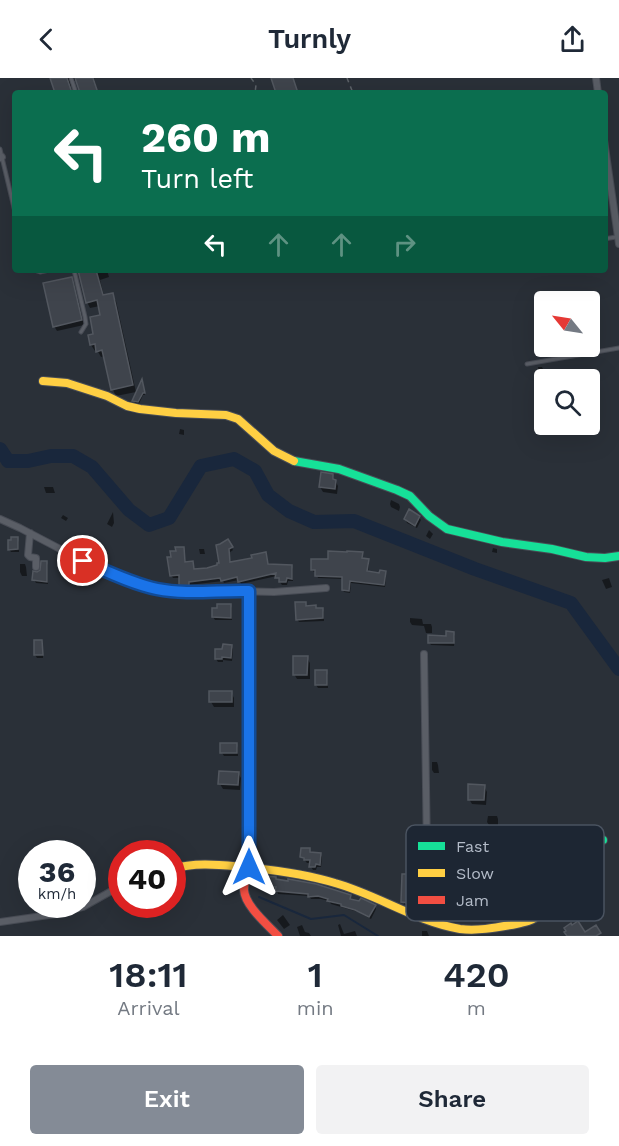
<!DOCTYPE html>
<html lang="en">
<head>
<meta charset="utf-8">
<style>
	body { margin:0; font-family:"Work Sans",sans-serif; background:#f2f2f3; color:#1f2937; height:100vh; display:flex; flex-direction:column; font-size:22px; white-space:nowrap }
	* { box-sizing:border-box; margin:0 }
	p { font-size:20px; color:#747a83 }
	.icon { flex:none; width:33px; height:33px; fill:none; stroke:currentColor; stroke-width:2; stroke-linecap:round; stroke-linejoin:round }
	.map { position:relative; height:858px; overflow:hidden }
	.details { display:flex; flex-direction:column; background:#fff; flex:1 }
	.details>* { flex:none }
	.guide { position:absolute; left:12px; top:12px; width:596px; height:183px; border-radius:6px; box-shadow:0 6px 24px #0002; background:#0b6e4f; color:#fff; overflow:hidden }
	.needle { width:39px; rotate:300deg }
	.buttons { position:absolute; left:534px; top:213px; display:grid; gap:12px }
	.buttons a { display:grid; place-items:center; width:66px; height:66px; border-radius:6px; background:#fff; box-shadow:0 6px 24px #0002; font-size:30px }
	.speed { position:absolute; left:18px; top:762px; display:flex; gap:12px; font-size:30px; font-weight:700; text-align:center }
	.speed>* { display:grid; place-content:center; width:78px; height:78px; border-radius:50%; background:#fff; box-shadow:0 6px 24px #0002; line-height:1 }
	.speed small { font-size:15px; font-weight:400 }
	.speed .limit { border:9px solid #d22; background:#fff; color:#111 }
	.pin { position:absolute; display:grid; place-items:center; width:51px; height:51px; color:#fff; margin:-26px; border:3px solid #fff; border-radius:50%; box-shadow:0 2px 6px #0007 }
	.me { position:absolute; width:66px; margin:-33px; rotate:0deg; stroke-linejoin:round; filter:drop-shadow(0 0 4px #0008) }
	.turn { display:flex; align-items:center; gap:21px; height:126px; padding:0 30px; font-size:27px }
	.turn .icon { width:78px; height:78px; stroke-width:2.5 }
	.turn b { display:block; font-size:42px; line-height:51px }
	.lanes { display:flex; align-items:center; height:57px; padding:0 30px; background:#0003; justify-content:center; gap:30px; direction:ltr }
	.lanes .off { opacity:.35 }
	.eta { display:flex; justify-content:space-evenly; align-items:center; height:102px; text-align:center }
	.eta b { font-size:36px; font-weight:600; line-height:42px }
	.button { display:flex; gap:12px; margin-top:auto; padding:12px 30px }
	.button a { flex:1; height:69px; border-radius:6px; background:#848b96; color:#fff; font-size:24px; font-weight:600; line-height:69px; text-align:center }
	.button a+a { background:#f2f2f3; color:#1f2937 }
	header { display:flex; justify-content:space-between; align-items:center; height:78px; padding:0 30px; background:#fff; font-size:27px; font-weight:600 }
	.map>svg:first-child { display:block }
	.shadow { fill:#0007 }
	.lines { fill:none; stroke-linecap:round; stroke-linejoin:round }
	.stream { stroke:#19273c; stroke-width:2 }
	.river { stroke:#19273c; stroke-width:14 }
	.building { fill:#3f444c; stroke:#52575f; stroke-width:1.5 }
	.lane-casing { stroke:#484c55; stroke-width:5 }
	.street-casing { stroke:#484c55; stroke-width:8 }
	.fast-casing { stroke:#484c55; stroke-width:10 }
	.slow-casing { stroke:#484c55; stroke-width:10 }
	.jam-casing { stroke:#484c55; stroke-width:10 }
	.path { stroke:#5c6268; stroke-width:1.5; stroke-dasharray:4.5 4.5; stroke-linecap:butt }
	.lane { stroke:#5a5e66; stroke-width:3 }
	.street { stroke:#5a5e66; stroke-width:6 }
	.fast { stroke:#16e098; stroke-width:8 }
	.slow { stroke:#ffcf43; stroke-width:8 }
	.jam { stroke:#f24e42; stroke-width:8 }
	.route-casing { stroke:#114b97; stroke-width:15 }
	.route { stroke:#1a73e8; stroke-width:10 }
	.key { fill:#1d2633; stroke:#4a5360; stroke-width:1.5 }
	.key-label { font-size:16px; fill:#b4bcc9 }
</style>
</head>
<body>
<header><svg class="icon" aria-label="back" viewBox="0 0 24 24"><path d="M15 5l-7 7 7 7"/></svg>Turnly<svg class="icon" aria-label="share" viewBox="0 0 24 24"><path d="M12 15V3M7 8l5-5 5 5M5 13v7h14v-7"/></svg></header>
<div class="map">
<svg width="619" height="858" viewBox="0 0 619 858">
	<rect width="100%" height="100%" fill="#2a3038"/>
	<!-- shadow -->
	<path class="shadow" d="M 52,0 L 94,0 L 98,15 L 81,15 L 77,3 L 73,3 L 70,9 L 73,15 L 56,15 Z
		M 80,192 L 107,192 L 109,199 L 100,202 L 104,218 L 112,217 L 116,223 L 136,314 L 116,318 L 113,312 L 105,278 L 101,279 L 97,272 L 95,273 L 91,267 L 102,238 L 100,228 L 90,230 L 87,224 Z
		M 71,201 L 74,206 L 84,247 L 57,253 L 54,248 Z
		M 577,268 L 586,268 L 587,275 L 579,276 Z
		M 538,289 L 542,289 L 543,291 L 546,291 L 547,297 L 540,299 Z
		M 143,305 L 145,317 L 143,317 L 139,326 L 135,325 L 133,322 Z
		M 180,351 L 184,352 L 184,357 L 179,356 Z
		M 333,398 L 338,408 L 337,416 L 323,414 L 320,409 Z
		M 44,409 L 53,409 L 55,415 L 46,415 Z
		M 391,422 L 399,426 L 400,429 L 399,433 L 391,429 L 390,426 Z
		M 113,434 L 114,445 L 112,449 L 107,446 Z
		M 63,437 L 68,440 L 66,443 L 61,440 Z
		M 419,439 L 421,442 L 417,450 L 407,445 L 405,441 Z
		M 429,452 L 433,456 L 430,461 L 426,458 Z
		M 17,461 L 19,464 L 19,474 L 11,474 L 9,471 Z
		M 228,463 L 233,472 L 229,475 L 231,486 L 291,488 L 293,491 L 293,503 L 288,503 L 287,507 L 282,507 L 279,503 L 277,498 L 241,506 L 239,502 L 224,505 L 223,503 L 189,507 L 189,512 L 182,511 L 180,508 L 181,500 L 173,500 L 171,497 L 172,480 L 183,470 L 185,473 L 185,485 L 193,485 L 195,493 L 219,488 Z
		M 493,470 L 497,471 L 497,475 L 492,474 Z
		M 199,471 L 204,471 L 205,476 L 200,476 Z
		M 362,475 L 363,481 L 368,482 L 369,484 L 368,495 L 381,496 L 385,494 L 386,497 L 385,509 L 351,505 L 350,515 L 344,514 L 343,512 L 344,501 L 318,500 L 316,494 L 314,494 L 312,492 L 329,483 Z
		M 46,484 L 48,487 L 48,506 L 36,505 L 34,502 Z
		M 20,486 L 25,486 L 26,489 L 27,498 L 22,498 L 20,494 Z
		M 609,500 L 612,509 L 606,511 L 602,502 Z
		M 305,525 L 307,529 L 322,531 L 324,534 L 324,543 L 299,544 L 297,541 Z
		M 230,527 L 232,530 L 232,542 L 215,542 L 213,539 Z
		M 410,540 L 422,541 L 423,546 L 431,546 L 432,549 L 432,555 L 426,555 L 424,548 L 412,547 L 410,544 Z
		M 453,555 L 455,558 L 454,568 L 431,567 L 429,564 L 448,559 Z
		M 42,564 L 43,567 L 43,580 L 37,580 L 35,577 Z
		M 231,568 L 233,571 L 232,583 L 223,582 L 223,584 L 218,584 L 216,581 L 224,573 Z
		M 307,580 L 310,585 L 310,601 L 297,601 L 294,596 Z
		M 326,594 L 328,597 L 328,610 L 318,610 L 316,607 Z
		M 231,614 L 234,620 L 234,629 L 214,629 L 211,624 Z
		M 236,666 L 238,670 L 238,678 L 224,678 L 222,675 Z
		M 432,684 L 437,684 L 438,687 L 439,695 L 434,695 L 432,692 Z
		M 238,695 L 241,700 L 240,712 L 223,711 L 220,706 Z
		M 484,708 L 487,714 L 486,727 L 472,726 L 469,721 Z
		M 488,738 L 497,738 L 498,741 L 498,748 L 489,747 L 487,744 Z
		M 309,772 L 311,775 L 320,776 L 322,779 L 321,789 L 317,789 L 316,792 L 313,792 L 311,789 L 311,785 L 307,785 L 302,779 Z
		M 411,801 L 415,812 L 414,817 L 421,817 L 423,820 L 423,834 L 412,830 L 410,827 L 405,827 L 403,824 Z
		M 253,803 L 277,803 L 350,818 L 351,823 L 375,828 L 376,831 L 371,841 L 358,834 L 331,826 L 329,823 L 321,821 L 311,821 L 309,818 L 278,816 L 277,812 L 272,811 L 270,807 L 255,806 Z
		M 283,837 L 290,847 L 284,851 L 277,842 Z
		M 340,846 L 344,856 L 355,853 L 357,858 L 341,858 L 338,847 Z
		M 302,847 L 305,854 L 309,855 L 311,858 L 300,858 L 297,849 Z
		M 422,853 L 427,853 L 429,858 L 422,858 Z"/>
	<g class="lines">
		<!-- stream -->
		<path class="stream" d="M 259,819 L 311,841 L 344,837 L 378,858"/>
		<!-- river -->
		<path class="river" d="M 0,371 L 8,383 L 28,383 L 51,378 L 73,378 L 92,389 L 129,432 L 149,447 L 169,440 L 201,388 L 234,381 L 255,393 L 268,417 L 289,433 L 314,444 L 354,443 L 475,491 L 571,525 L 619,591"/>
	</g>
	<!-- building -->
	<path class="building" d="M 50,0 L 67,0 L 72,15 L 55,15 Z
		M 75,0 L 93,0 L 98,15 L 80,15 Z
		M 271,0 L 293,0 L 298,15 L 276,15 Z
		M 78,192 L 96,192 L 103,217 L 113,215 L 133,307 L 111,312 L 102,272 L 96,274 L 95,266 L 90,267 L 88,257 L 93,256 L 90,239 L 100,237 L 97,222 L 86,225 Z
		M 72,199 L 82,242 L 53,249 L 43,205 Z
		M 142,301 L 145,315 L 143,315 L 138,324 L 132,323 Z
		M 321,394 L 333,396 L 333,401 L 336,402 L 335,411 L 319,409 Z
		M 409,431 L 420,438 L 415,448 L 404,441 Z
		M 11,459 L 18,459 L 18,471 L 8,472 L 8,462 L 11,462 Z
		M 228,461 L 233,469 L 229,471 L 230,484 L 252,480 L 251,477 L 266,474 L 268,486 L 292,487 L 292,501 L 287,500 L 286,504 L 279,504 L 279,500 L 275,500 L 276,495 L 238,504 L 237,499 L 221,503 L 220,500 L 189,504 L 189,509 L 179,508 L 179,497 L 170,498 L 167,479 L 171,479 L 170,473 L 176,473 L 175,469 L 184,469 L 185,484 L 193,483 L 194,491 L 207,490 L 217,487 L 217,485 L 219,485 L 216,467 L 220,466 Z
		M 328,473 L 347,474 L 347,473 L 363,474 L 362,480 L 369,481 L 367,493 L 379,495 L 380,492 L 386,493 L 384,507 L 350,503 L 349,513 L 342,512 L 342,499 L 315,498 L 315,492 L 311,492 L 311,481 L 328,481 Z
		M 41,483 L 47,483 L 47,504 L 32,502 L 33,493 L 37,494 L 40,492 Z
		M 295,524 L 306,524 L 306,528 L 316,527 L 316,530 L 323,530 L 323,540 L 296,542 Z
		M 217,526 L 231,526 L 231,540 L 212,539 L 212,530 L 217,530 Z
		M 446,553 L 454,554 L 454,565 L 428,565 L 428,557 L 446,558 Z
		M 34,562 L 42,562 L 43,577 L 34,577 Z
		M 223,566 L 232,567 L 231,580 L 222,579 L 222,581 L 215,581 L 215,571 L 222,571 Z
		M 293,578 L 308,578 L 307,597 L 293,597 Z
		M 315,592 L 327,592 L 327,607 L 315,607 Z
		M 209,613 L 232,613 L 232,624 L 209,624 Z
		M 220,665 L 237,665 L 237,675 L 220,675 Z
		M 219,693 L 239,694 L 238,707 L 218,706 Z
		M 468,706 L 485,707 L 484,722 L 468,722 Z
		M 301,770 L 310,770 L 310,774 L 321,775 L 320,787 L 316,786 L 315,789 L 309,789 L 310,782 L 304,782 L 304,780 L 300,779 Z
		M 402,796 L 408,796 L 408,799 L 411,799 L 411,808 L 414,808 L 413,816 L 422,816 L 423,831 L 418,831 L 408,827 L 408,825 L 401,824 Z
		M 254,797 L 276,799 L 276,801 L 288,803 L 288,801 L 316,806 L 351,817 L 350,821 L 359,823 L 361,820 L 376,827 L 369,839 L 355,832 L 341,828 L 341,826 L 327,823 L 328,821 L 318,818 L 308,819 L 308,816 L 275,813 L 276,809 L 269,809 L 269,804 L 252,804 Z
		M 578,843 L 585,854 L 596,847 L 601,855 L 596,858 L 567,858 L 564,854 L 566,853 L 564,850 L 571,845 L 572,847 Z"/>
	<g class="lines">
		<!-- lane casing -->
		<g class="lane-casing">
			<path id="lane" d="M 71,0 L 76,15
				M 0,71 L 15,134
				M 604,161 L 616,159
				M 34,192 L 40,194 L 49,192
				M 74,192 L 85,239 L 86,246 L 81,254
				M 527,286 L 619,270"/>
		</g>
		<!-- street casing -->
		<g class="street-casing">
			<path id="street" d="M 596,0 L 598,15
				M 604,62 L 619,166
				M 0,80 L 2,79
				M 0,441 L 20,450 L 83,483 L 142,507 L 157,511 L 196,515 L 234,513 L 274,514 L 326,510
				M 30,455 L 28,477 L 30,479 L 36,480 L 36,489
				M 424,576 L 428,842
				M 0,844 L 56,836 L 83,829 L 122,807"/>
		</g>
		<!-- fast casing -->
		<g class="fast-casing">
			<path id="fast" d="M 294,383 L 339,391 L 397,412 L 410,418 L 429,438 L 447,451 L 502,464 L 552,471 L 586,479 L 605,480 L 619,478
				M 543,801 L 545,767 L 603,762"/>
		</g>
		<!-- slow casing -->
		<g class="slow-casing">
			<path id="slow" d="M 43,303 L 67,305 L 107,318 L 127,328 L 140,331 L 176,335 L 226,337 L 238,341 L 274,373 L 294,383
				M 172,791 C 196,784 220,787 245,789 C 275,792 306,796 335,805 C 378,817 417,844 460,851 C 477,853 494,850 511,847 C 521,845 532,844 540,836 L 543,801"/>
		</g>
		<!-- jam casing -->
		<g class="jam-casing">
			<path id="jam" d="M 249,513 L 249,789 C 247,796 244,805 244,812 C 245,828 268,847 278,858"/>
		</g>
		<!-- path -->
		<path class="path" d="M 251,0 L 256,7 L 255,15
			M 347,0 L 353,15"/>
		<!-- lane -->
		<use href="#lane" class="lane"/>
		<!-- street -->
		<use href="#street" class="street"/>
		<!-- fast -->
		<use href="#fast" class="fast"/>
		<!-- slow -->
		<use href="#slow" class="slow"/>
		<!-- jam -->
		<use href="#jam" class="jam"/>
	</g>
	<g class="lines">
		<!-- route casing -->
		<g class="route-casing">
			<path id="route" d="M 83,483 C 106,493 133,506 157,511 C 187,517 219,512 249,513 L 249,789"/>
		</g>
		<!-- route -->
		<use href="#route" class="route"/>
	</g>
	<!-- legend -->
	<rect x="406" y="747" width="198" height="96" rx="9" class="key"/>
	<rect x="418" y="764" width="27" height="8" fill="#16e098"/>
	<rect x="418" y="791" width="27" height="8" fill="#ffcf43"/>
	<rect x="418" y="818" width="27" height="8" fill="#f24e42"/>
	<g class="key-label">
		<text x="456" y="774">Fast</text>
		<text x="456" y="801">Slow</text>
		<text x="456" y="828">Jam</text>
	</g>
</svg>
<div class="buttons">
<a><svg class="needle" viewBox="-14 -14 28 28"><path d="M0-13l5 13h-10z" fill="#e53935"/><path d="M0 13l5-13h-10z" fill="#747a83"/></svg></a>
<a><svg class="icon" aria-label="search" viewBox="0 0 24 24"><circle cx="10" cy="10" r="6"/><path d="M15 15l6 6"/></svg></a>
</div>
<div class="speed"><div>36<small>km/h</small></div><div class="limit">40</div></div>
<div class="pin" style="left:83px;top:483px;background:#d93025"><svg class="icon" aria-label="arrive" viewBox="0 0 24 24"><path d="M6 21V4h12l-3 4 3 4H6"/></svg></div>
<svg class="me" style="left:249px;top:789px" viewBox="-20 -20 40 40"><path d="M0-17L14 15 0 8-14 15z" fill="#1a73e8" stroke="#fff" stroke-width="4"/></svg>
<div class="guide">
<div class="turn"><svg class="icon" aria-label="left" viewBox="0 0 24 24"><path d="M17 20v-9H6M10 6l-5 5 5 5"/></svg><div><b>260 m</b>Turn left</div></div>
<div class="lanes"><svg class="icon" aria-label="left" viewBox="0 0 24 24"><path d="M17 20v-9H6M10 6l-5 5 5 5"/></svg><svg class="icon off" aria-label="ahead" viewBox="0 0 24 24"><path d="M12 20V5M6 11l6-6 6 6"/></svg><svg class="icon off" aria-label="ahead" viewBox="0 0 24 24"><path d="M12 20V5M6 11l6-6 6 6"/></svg><svg class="icon off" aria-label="right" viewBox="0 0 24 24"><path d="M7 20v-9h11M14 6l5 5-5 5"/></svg></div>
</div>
</div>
<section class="details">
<div class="eta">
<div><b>18:11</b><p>Arrival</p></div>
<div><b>1</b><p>min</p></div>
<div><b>420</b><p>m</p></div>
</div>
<div class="button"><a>Exit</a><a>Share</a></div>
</section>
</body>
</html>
